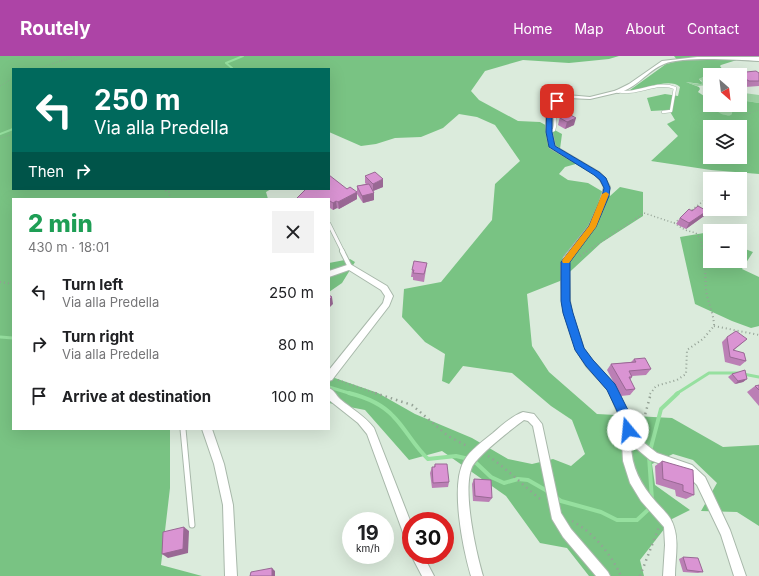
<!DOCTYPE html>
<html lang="en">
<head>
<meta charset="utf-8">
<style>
	body { margin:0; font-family:Inter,sans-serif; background:#f2f2f2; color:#202124; height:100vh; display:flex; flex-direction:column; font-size:15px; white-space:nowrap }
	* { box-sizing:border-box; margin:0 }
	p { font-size:13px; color:#757577 }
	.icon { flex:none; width:22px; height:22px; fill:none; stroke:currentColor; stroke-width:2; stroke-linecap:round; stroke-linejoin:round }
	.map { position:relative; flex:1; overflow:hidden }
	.panel { position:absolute; left:12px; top:142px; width:318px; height:232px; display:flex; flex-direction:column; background:#fff; border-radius:0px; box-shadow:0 4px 16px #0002 }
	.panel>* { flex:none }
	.top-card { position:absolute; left:12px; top:12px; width:318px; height:122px; border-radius:0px; box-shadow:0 4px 16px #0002; background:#00695c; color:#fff; overflow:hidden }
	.needle { width:26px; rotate:152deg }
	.fabs { position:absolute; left:703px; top:12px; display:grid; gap:8px }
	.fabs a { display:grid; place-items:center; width:44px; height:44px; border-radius:0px; background:#fff; box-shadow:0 4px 16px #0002; font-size:20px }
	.speed { position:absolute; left:342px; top:456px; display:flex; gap:8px; font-size:20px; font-weight:700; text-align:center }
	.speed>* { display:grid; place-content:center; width:52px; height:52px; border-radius:50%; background:#fff; box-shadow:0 4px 16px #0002; line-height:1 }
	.speed small { font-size:10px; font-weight:400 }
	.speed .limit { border:6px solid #d22; background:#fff; color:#111 }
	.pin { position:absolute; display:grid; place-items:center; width:34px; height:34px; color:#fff; margin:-17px; border-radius:8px; box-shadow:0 2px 6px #0006 }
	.me { position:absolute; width:44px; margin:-22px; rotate:343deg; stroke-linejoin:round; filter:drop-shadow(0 0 3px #0008) }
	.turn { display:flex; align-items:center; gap:14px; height:84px; padding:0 16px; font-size:18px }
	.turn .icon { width:52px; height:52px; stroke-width:2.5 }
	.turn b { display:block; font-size:28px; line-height:34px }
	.then { display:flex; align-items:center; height:38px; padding:0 16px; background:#0003; gap:8px; font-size:15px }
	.round { display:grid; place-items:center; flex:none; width:42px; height:42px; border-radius:0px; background:#f2f2f2 }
	.head { display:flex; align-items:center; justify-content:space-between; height:68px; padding:0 16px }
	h1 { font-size:24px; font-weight:800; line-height:30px; color:#1e9e55 }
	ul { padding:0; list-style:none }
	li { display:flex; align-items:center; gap:12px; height:52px; padding:0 16px }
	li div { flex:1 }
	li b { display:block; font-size:15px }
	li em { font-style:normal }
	header { display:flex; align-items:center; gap:24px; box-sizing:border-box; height:56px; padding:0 20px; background:#ad44a6; color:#fff }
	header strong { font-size:19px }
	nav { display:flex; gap:22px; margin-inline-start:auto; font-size:14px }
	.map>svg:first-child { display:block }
	.green { fill:#9dd3a3 }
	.forest { fill:#79c383; fill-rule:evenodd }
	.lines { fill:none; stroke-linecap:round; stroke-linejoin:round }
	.stream-far2 { stroke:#96e09f; stroke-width:2 }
	.stream-far1 { stroke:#96e09f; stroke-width:3 }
	.stream { stroke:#96e09f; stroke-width:4 }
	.lane-far3-casing { stroke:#a8b8aa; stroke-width:3.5 }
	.lane-far2-casing { stroke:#a8b8aa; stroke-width:4.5 }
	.lane-far1-casing { stroke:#a8b8aa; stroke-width:6 }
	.lane-casing { stroke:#a8b8aa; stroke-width:7 }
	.street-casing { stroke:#a8b8aa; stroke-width:2 }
	.secondary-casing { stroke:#a8b8aa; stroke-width:2 }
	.path-far3 { stroke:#95a296; stroke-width:1; stroke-dasharray:0.5 2; stroke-linecap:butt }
	.path-far2 { stroke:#95a296; stroke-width:1.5; stroke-dasharray:1 2.5; stroke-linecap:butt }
	.path-far1 { stroke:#95a296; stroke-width:2; stroke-dasharray:1 3; stroke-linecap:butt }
	.path { stroke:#95a296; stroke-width:2.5; stroke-dasharray:1.5 4; stroke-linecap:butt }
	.lane-far3 { stroke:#fff; stroke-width:2.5 }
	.lane-far2 { stroke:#fff; stroke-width:3 }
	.lane-far1 { stroke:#fff; stroke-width:4 }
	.lane { stroke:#fff; stroke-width:5 }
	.street { fill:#fff; fill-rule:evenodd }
	.secondary { fill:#fff; fill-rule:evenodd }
	.wall { fill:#bb7fb5 }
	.shaded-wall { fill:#996894 }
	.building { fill:#da94d3; stroke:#996894 }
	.route { fill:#1a73e8; stroke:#114b97 }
	.slow { fill:#f59e0b }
</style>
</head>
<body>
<header>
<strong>Routely</strong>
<nav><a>Home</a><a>Map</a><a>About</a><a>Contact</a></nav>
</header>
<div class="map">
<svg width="759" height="520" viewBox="0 0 759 520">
	<rect width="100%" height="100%" fill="#dbebdc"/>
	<!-- green -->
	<path class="green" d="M 723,14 L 727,17 L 724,19 L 710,19 L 710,29 L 697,30 L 686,26 L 698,28 L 702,25 L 699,23 L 712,17 Z
		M 744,37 L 759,39 L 759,47 L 740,44 L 740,38 Z
		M 722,49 L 735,49 L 731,59 L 721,59 L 713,51 Z"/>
	<!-- forest -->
	<path class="forest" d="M 0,0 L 619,0 L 609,3 L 569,7 L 523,4 L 485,15 L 471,35 L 479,44 L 518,65 L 540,66 L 562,78 L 560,93 L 583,106 L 565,111 L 559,118 L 568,124 L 588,127 L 610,140 L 620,131 L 643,136 L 643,160 L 601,187 L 560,225 L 527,238 L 532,290 L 549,316 L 597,358 L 672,362 L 723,391 L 759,389 L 759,470 L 737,456 L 701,455 L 717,427 L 693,404 L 673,398 L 652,408 L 655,429 L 690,454 L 672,463 L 640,504 L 644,520 L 589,520 L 567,492 L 540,487 L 506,440 L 442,395 L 409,404 L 365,354 L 329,347 L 329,320 L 378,337 L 415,358 L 472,382 L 508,403 L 532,408 L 553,403 L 571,410 L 585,398 L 572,364 L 551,350 L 512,317 L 463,310 L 449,328 L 442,325 L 445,298 L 425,286 L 402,261 L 404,233 L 441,226 L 492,164 L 495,128 L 520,105 L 495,69 L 477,61 L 459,58 L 443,72 L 421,81 L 395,82 L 376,88 L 361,90 L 329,76 L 329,13 L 13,13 L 13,133 L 271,133 L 266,136 L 268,143 L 13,143 L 13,373 L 170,373 L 170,432 L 161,509 L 202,520 L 0,520 Z
		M 674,0 L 759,0 L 759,2 L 743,2 L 721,9 L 720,10 L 723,14 L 712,17 L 699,23 L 702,27 L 701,28 L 686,26 L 699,31 L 700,33 L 698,36 C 701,38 704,40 707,42 C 715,49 716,61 731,59 L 735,49 L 740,49 L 740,44 L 759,47 L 759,118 L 711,114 L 651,105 L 678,80 L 667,68 L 675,64 L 669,54 L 651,55 L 647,42 L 665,38 L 678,40 L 680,31 C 671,22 645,32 634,35 L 630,34 L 666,8 L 678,5 ZM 710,71 L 740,71 L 740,101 L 710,101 Z
		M 704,177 L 710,180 L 710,205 L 740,205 L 740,191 L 753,196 L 742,213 L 759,221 L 759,270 L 751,272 L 732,265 L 695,248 L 680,181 Z
		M 350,203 L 355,206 L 342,227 L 329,236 L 329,207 Z"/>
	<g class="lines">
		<!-- stream-far2 -->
		<path class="stream-far2" d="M 231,13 L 232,12 L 226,7 L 243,0
			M 0,78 L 13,73"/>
		<!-- stream-far1 -->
		<path class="stream-far1" d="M 0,281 L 13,282
			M 743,318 L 759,321
			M 329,331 L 352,338
			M 676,338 L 709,317 L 738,317"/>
		<!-- stream -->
		<path class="stream" d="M 349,337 C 365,341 381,347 393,360 C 406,373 414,390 428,403 L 456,400 L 469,403
			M 650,395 L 661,353 L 678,337
			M 649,400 L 652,444
			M 474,405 L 491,421 L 504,427 L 518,423 L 528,424 L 549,436
			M 555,441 L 561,445 L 601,456 L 617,464 L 637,464 L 650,452"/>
		<!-- lane-far3 casing -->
		<g class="lane-far3-casing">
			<path id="lane-far3" d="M 618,35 C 637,40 657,24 675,32 L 671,55 L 663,56
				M 549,76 L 554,74 C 557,66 555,59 550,52"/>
		</g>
		<!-- lane-far2 casing -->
		<g class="lane-far2-casing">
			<path id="lane-far2" d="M 329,168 L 343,196"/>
		</g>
		<!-- lane-far1 casing -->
		<g class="lane-far1-casing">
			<path id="lane-far1" d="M 342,195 L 350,211"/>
		</g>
		<!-- lane casing -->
		<g class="lane-casing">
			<path id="lane" d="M 183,373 L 192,469"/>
		</g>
		<!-- street casing -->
		<g class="street-casing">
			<path id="street" d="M 618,34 L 620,34 L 620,36 L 590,43 L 568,42 L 553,49 L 552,51 L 552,76 L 555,90 L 599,116 L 605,122 L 610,131 L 605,148 L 595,171 L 570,204 L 569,208 L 570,245 L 572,257 L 584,293 L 592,304 L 614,328 L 627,355 L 632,372 L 639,383 L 657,397 L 692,409 L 705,421 L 730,474 L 746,520 L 734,520 L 721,479 L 697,429 L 685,417 L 650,404 L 631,388 C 631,411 641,429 656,446 C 663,454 671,460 674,471 C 679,486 675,504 675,520 L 663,520 L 665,489 L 664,471 L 641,445 L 630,427 L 623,405 L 622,385 L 623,374 L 617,355 L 608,334 L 586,310 L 576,294 L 564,257 L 562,245 L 561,208 L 564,201 L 589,170 L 599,148 L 604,131 L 600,124 L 595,118 L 550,92 C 546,81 544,58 549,47 L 567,39 L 590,41 Z
				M 350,208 L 387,230 L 393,240 L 389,250 L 332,324 L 329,325 L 329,314 L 383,247 L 385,240 L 381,234 L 349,214 L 329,221 L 329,215 Z
				M 329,332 C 334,334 336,339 340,343 C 352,353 365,360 374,372 L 411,467 L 411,488 L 407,486 L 405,482 L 367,378 L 358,367 L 329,344 Z
				M 523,356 L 534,358 L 542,368 L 561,457 L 571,473 L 608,516 L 610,520 L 596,520 L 563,481 L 552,463 L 533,370 L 528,365 L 524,364 C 513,372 477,400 472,411 C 462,434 476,496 483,520 L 471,520 C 463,493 450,430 464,405 C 470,394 483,385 493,377 C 502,369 512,360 523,356 Z
				M 202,373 L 212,373 L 224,408 L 233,449 L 237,520 L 225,520 L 223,449 L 214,408 Z
				M 411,499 L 423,499 L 434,520 L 422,520 Z"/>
		</g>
		<!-- secondary casing -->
		<g class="secondary-casing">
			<path id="secondary" d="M 697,1 L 759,1 L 759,5 C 736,4 684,0 664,8 C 647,15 637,32 618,37 L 615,35 L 629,28 L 662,5 Z"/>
		</g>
		<!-- path-far3 -->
		<path class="path-far3" d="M 52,8 L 80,0
			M 38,13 L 72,0
			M 0,30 L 13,22
			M 740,41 L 745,36
			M 736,49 L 736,51 L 744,59 L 759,54
			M 0,82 L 13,78"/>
		<!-- path-far2 -->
		<path class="path-far2" d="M 162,133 L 169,136 L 170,143
			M 689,156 L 710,140
			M 674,167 L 681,162
			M 586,196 L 644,157 L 674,167 L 685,174 L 696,177 L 701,184 L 703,196"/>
		<!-- path-far1 -->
		<path class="path-far1" d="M 580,200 L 587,195
			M 0,226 L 13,228
			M 714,270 L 759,279
			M 338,324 L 378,338
			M 650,338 L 656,330 L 677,324 L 686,318 L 687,294 L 703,283 L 714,270 C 714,257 707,246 706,233 C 705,220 706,208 703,195"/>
		<!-- path -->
		<path class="path" d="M 375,337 L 412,349 L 448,380 L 469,391
			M 638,371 L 642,370 L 651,337
			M 488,400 C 508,413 524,431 543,445
			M 572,465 C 593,476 611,498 621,520
			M 640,520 L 659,471"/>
		<!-- lane-far3 -->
		<use href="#lane-far3" class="lane-far3"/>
		<!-- lane-far2 -->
		<use href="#lane-far2" class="lane-far2"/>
		<!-- lane-far1 -->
		<use href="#lane-far1" class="lane-far1"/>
		<!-- lane -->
		<use href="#lane" class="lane"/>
		<!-- street -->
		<use href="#street" class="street"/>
		<!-- secondary -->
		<use href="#secondary" class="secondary"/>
	</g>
	<!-- wall -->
	<path class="wall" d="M 736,17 L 759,17 L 759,30 L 745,31 L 740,27 L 740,19 L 735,19 Z
		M 560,60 L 574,69 L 565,73 L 558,69 Z
		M 365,120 L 383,131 L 373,135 L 373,134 L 374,137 L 374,144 L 363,147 L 357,138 L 357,130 L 366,128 L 365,127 Z
		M 297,143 L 357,143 L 339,153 L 337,152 L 333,154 L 330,152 Z
		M 692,155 L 707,155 L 704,160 L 686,173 L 676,168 L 680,162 Z
		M 427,207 L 424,226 L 413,224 L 413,221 L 411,221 L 412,214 Z
		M 727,281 L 747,283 L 734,294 L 746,305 L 740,310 L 725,306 L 722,286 Z
		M 634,303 L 651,313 L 646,319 L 632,320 L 632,321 L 630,324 L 635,333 L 630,339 L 621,340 L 607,314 L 611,308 L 631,306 Z
		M 732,318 L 747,323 L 743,326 L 735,328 L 728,321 Z
		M 759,329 L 759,350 L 747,336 L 755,330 Z
		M 662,405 L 694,439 L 686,443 L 676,440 L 675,434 L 656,428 L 655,410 Z
		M 435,408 L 449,426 L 448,431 L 432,432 L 430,417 L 432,411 L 434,411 Z
		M 474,423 L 492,442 L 489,446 L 473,445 L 472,428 Z
		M 683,501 L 703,516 L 698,517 L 683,516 L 679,503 Z"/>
	<!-- shaded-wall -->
	<path class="shaded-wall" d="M 576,62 L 574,69 L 565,73 L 567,66 Z
		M 383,123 L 383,131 L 373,135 L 373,128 Z
		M 357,136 L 357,143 L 339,153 L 338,146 Z
		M 374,137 L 374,144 L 363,147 L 362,140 Z
		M 329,145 L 330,145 L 330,152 L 329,153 Z
		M 336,145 L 337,152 L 333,154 L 333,147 Z
		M 707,155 L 704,160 L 686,173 L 689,167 Z
		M 332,241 L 333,248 L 329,252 L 329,244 Z
		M 747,323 L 743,326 L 735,328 L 738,325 Z
		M 184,471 L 189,475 L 188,497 L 168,502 L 162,498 Z
		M 272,512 L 275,515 L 275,520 L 272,520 Z"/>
	<!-- building -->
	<path class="building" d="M 756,15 L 759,17 L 759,25 L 749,25 L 736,17 Z
		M 567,57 L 576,62 L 567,66 L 560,62 L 560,60 Z
		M 375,116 L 383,123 L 373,128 L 365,120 Z
		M 329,119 L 347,133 L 350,131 L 357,136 L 338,146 L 336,145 L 333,147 L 330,145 L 329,145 L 329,143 L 296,143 L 306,133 L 329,133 Z
		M 369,128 L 374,137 L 362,140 L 357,130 Z
		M 698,150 L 707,155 L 689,167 L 680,162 L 689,153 L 692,155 Z
		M 414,205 L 427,207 L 424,218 L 413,217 L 414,214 L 412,214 Z
		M 329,239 L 332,241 L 329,244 Z
		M 736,275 L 747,283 L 733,294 L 744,297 L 746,305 L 730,301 L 727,281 Z
		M 645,302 L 651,313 L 629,315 L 632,321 L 629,321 L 635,333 L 626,334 L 611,308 L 636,306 L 634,303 Z
		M 745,314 L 747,323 L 738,325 L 732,318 Z
		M 759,329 L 759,334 L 755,330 Z
		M 662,405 L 693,414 L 694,439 L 683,435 L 683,429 L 663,423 Z
		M 435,408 L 447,408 L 449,426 L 433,427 L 432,411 L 435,411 Z
		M 474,423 L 491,424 L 492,442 L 475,440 Z
		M 184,471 L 183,493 L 162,498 L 163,476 Z
		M 683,501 L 698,502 L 703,516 L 687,514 Z
		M 272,512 L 272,520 L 250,520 L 251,516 Z"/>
	<!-- route -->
	<path class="route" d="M 555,43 L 560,45 L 552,51 L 552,76 L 555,90 L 599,116 L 606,122 L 610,132 L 609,140 L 596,171 L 570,206 L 570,245 L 573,257 L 584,292 L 593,304 L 615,328 L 628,354 L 634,374 L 632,377 L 628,379 L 624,377 L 617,355 L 607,334 L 586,310 L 575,294 L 563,257 L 561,245 L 561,206 L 589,170 L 602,140 L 604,132 L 600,124 L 594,119 L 549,91 L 546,76 L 547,51 Z"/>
	<!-- slow -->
	<path class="slow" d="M 606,136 L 609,138 L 596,171 L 569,207 L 563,207 L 562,205 L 563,203 L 589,170 L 602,138 Z"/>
</svg>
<div class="fabs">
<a><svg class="needle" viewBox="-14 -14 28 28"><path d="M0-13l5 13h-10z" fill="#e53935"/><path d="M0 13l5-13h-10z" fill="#757577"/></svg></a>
<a><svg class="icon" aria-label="layers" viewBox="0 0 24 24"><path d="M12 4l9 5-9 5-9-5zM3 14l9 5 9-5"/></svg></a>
<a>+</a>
<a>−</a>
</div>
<div class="speed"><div>19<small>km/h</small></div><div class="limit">30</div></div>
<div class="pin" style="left:557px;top:45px;background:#d93025"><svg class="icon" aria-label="arrive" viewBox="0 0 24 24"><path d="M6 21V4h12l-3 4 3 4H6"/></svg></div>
<svg class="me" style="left:628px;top:374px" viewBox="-20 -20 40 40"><circle r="19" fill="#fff"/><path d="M0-13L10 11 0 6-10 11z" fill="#1a73e8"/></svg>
<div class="top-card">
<div class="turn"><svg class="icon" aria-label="left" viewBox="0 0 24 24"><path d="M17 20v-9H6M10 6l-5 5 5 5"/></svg><div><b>250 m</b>Via alla Predella</div></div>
<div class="then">Then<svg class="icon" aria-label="right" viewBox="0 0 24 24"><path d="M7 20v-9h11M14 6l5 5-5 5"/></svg></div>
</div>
<section class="panel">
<div class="head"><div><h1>2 min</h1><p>430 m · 18:01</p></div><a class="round"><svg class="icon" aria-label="close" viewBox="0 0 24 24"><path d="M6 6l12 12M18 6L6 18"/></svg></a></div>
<ul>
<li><svg class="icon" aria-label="left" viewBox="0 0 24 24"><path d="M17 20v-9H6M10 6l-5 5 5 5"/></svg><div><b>Turn left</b><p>Via alla Predella</p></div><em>250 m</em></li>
<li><svg class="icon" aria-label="right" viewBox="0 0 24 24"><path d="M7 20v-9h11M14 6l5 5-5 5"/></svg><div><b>Turn right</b><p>Via alla Predella</p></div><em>80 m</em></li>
<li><svg class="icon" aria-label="arrive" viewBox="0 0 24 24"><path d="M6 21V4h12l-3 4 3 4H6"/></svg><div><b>Arrive at destination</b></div><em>100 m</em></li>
</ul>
</section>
</div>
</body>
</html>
